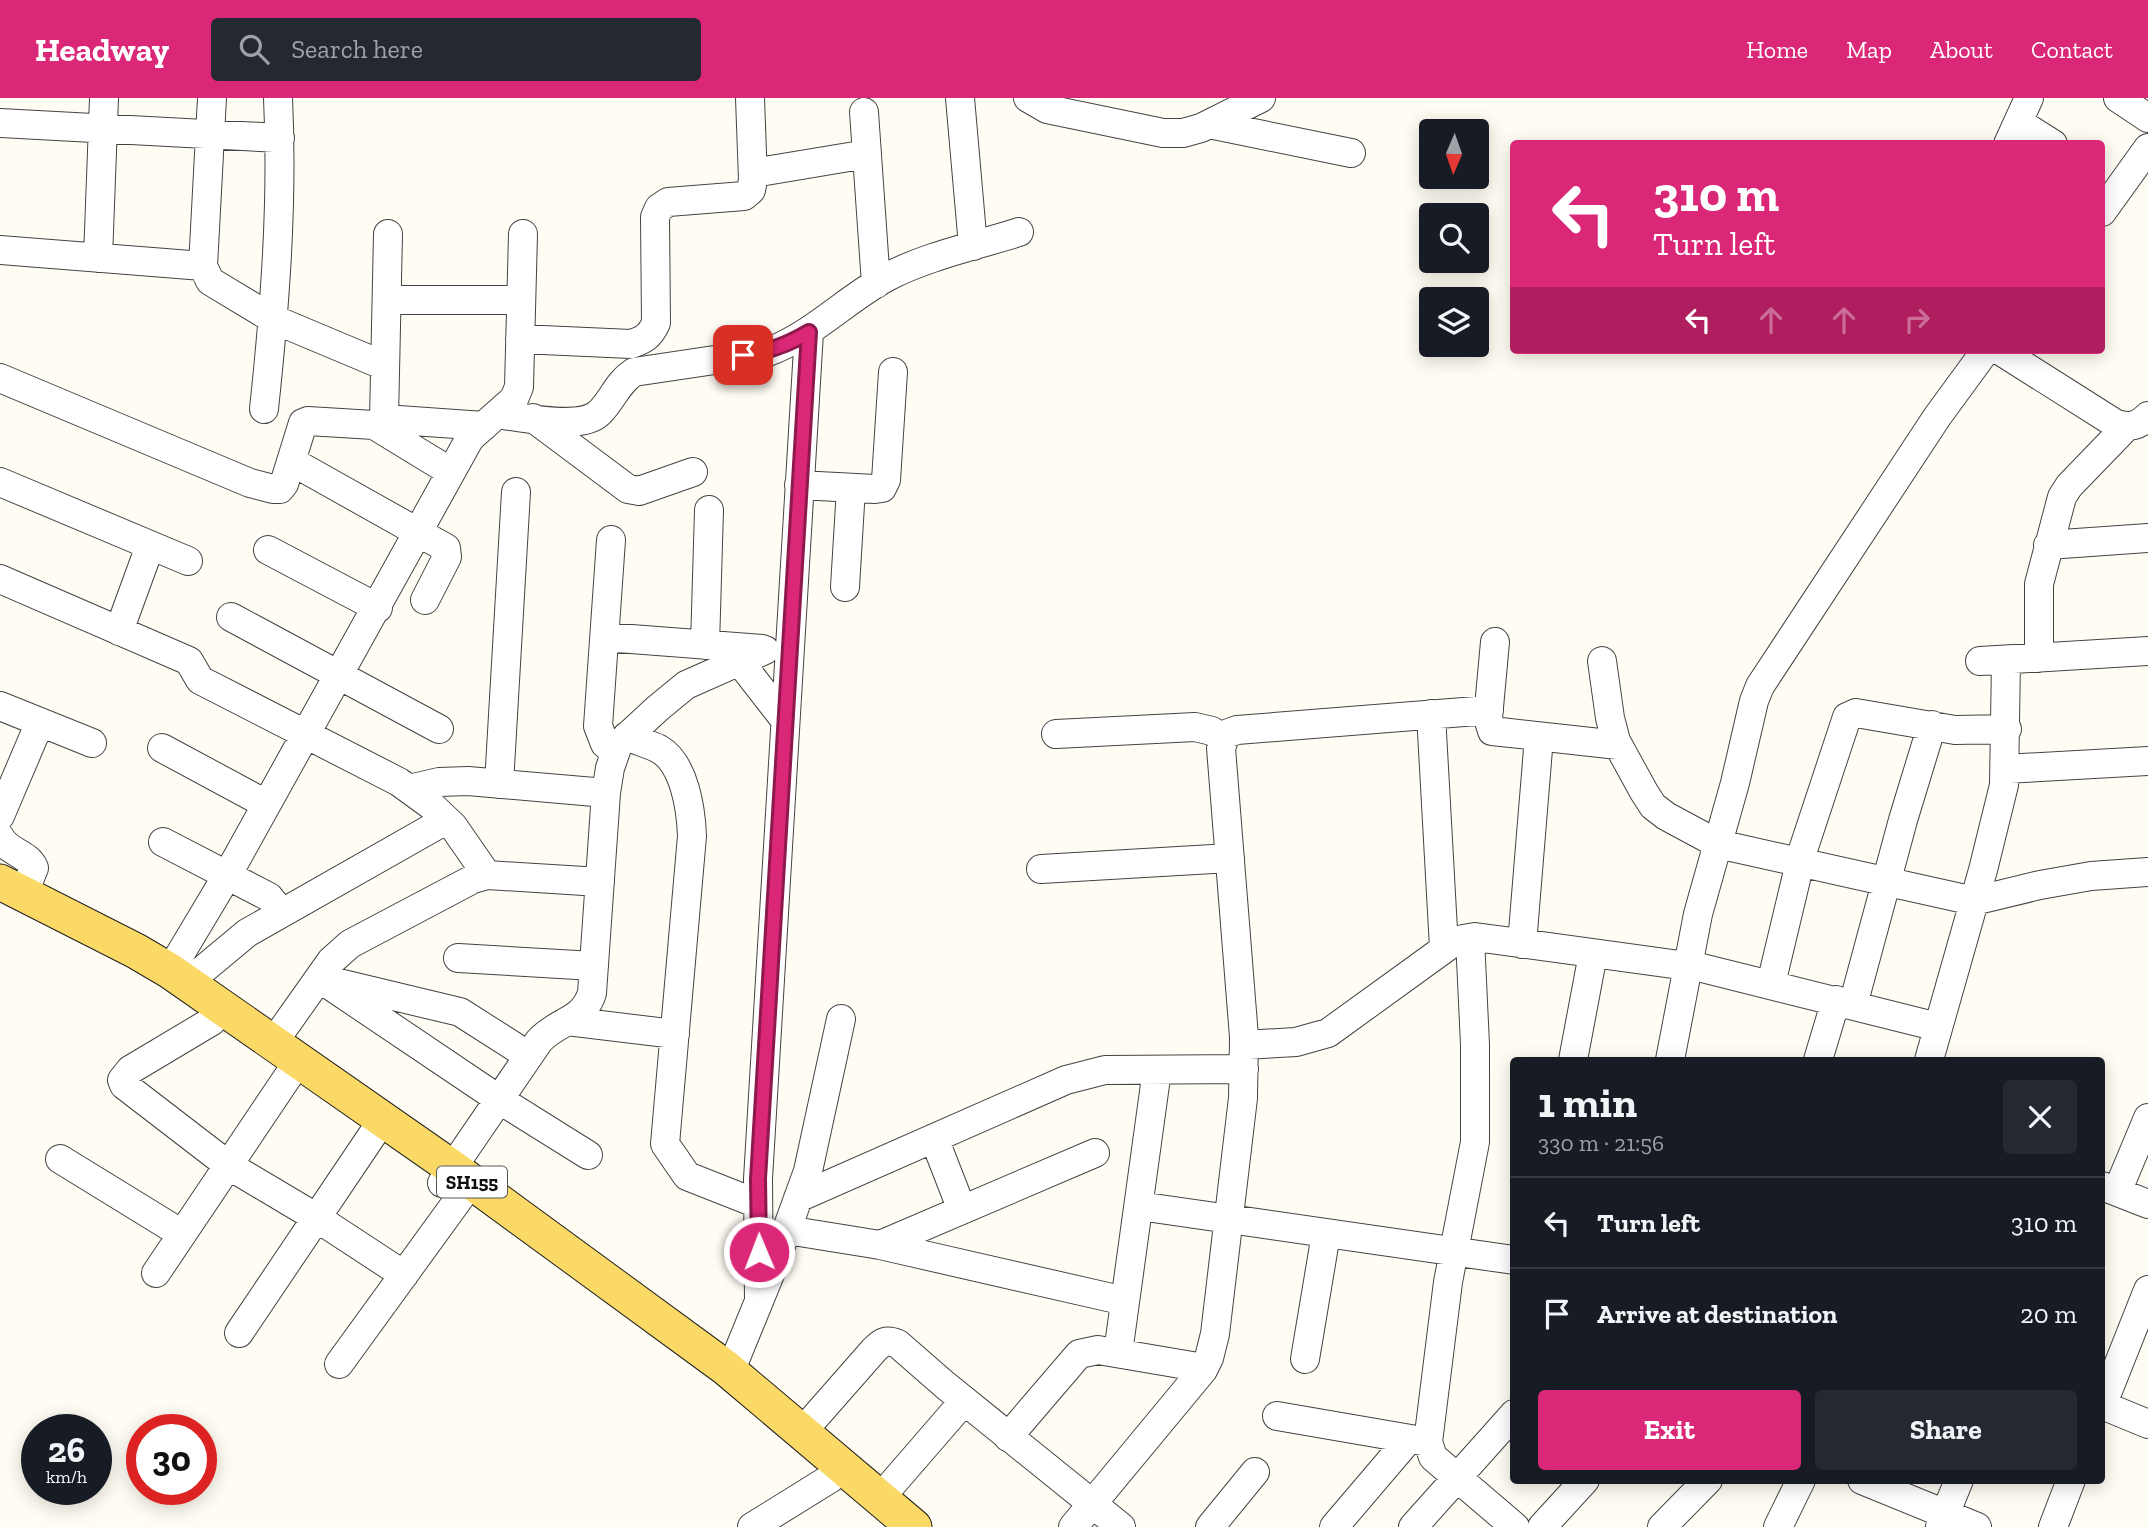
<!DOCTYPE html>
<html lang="en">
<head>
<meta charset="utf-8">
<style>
	body { margin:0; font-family:"Zilla Slab",serif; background:#242831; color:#f1f3f6; height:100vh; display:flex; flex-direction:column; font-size:26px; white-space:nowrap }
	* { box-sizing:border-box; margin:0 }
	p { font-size:23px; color:#9ea1a6 }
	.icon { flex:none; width:38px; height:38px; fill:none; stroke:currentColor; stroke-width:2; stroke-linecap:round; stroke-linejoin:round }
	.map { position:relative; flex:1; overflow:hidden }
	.panel { position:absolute; left:1510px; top:959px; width:595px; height:427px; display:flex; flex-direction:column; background:#171b24; border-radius:7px; box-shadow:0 4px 18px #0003 }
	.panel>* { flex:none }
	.top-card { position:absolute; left:1510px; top:42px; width:595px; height:214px; border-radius:7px; box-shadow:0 4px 18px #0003; background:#db2777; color:#fff; overflow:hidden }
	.needle { width:46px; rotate:182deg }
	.tools { position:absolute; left:1419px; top:21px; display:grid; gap:14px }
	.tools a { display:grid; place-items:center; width:70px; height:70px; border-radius:7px; background:#171b24; box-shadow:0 4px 18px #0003; font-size:35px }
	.speed { position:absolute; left:21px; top:1316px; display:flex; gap:14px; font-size:35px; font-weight:700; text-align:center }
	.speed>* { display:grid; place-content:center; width:91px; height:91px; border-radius:50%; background:#171b24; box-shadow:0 4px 18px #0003; line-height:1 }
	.speed small { font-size:18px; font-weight:400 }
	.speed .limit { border:10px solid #d22; background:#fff; color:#111 }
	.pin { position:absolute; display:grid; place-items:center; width:60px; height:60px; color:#fff; margin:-30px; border-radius:14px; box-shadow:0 4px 10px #0006 }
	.me { position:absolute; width:77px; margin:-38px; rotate:359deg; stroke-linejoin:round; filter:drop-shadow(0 0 5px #0008) }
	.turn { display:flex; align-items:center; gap:24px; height:147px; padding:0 28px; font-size:32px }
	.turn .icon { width:91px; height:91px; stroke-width:2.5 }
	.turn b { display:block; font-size:49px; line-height:60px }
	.lanes { display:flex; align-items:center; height:66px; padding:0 28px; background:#0003; justify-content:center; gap:35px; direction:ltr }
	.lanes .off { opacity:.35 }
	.round { display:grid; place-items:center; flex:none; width:74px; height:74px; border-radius:7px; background:#242831 }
	.head { display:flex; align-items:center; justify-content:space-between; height:119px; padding:0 28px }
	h1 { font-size:42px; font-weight:800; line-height:52px }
	.button { display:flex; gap:14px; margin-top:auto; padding:14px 28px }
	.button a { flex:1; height:80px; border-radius:7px; background:#db2777; color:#fff; font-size:28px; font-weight:800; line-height:80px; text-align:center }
	.button a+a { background:#242831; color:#f1f3f6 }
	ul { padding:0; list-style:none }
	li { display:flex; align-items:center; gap:21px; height:91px; padding:0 28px; border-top:2px solid #363941 }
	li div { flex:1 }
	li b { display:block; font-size:26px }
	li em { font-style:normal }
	header { display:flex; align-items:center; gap:42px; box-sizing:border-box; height:98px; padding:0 35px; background:#db2777; color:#fff }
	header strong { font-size:33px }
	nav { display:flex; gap:38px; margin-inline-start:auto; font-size:24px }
	.search { width:490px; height:63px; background:#242831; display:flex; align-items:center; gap:18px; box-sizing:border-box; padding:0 24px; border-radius:7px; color:#9ea1a6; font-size:26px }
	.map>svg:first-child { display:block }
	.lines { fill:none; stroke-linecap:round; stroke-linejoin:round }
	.minor-casing { stroke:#434343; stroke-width:30 }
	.major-casing { stroke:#212121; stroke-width:37 }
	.minor { stroke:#fff; stroke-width:28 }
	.major { stroke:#fbd967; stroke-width:35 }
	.route-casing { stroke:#8e194d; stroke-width:18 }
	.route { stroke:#db2777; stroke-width:12 }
	.labels { text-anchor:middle; stroke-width:7; stroke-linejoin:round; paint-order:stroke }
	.shield { fill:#fff; stroke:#585858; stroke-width:2 }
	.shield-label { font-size:19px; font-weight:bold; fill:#101010 }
</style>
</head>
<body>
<header>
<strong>Headway</strong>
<div class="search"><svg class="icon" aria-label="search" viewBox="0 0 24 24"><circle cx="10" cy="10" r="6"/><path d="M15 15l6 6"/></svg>Search here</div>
<nav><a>Home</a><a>Map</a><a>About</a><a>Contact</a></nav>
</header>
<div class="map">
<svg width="2148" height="1429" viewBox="0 0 2148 1429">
	<rect width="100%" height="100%" fill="#fffdf3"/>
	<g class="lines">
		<!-- minor casing -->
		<g class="minor-casing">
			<path id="minor" d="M 212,0 L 203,168 L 210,183 L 273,221 L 385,268
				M 960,0 L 973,148
				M 1028,0 L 1047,11 L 1163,35 L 1183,35 L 1201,30 L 1261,0
				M 2118,0 L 2148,20
				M 864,14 L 876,186
				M 2018,24 L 2053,46
				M 0,25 L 280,40
				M 1209,26 L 1351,55
				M 2008,46 L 2029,0
				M 753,75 L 867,56
				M 2102,114 L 2148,50
				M 0,152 L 203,168
				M 98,160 L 104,0
				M 387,202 L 521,202
				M 520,241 L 631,246 C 644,242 650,238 656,225 L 655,119 L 659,110 L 668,104 L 744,98 L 751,92 L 753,82 L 750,0
				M 1999,252 L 2116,326 C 2130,330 2138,328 2148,318
				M 0,280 L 250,385 L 273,391 L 280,391 L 284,386 L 303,325 L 308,323 L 374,327 L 381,325 L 384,321 L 388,136
				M 264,311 C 275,208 283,104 278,0
				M 497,316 C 521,319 580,333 599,315 C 613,302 616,286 634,274 L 768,254 C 813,237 845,202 887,179 C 927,158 975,148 1019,134
				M 533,320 L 628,391 L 639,393 L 693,374
				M 384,321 L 484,328
				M 374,327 L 451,374
				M 291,363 L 446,450 L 447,459 L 425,502
				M 0,384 L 188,463
				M 799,387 L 875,391 L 882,390 L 886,382 L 893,274
				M 611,442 L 598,628 L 605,646 L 615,653
				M 2048,447 L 2148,440
				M 268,452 L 378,510
				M 0,481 L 189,563 L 200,582 L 399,684 L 432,708 L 453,728 L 487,777
				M 845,489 L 851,390
				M 231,519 L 439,631
				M 119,533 L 150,448
				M 605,539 L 762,551
				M 1495,544 L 1488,620 L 1492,633 L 1618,647
				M 705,547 L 709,412
				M 2039,560 L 2039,486 L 2062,399 L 2069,388 L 2126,329
				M 739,563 L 785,622
				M 1602,563 L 1610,620 L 1616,643 L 1644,694 L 1653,708 L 1666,718 L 1718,746 L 1974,803 L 2040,787 L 2091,778 L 2148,774
				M 1980,563 L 2148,553
				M 0,608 L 92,645
				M 1431,616 L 1444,850
				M 1056,636 L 1195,629 L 1212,633 L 1223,642
				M 627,638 C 637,643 649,646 659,651 C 685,666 691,712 692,738 L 665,1046 L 687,1078 L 758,1106
				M 162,650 L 266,706
				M 2005,671 L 2148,663
				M 499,686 L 516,394
				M 409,691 L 439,684 L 468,683 L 606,695
				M 0,718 L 40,624
				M 0,739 C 7,754 28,755 34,770 L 24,795
				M 163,744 L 269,799 L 282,815
				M 1041,771 L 1230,760
				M 1470,840 L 1475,947 L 1475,1044 L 1448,1184 L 1428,1344 L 1433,1359 L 1515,1429
				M 1522,846 L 1539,639
				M 458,860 L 594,868
				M 170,873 L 228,776 L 470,340 L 514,301 L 519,289 L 523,136
				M 319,880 L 500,1002 L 588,1057
				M 335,884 L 460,914 L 529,958
				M 187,885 L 247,835 L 446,722
				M 1771,886 L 1803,752 L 1847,619 L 1856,615 L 1955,632 L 2007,631
				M 1853,907 L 1903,722 L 1932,627
				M 212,923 L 130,972 L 122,982 L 124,987 L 228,1067 L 317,1120 L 404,1177
				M 567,923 L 675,936
				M 273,945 L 331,863 L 350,846 L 473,781 L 487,777 L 600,784
				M 1244,947 L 1296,944 L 1328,935 L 1451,846 L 1463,841 L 1475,839 L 1702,870 L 1938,929
				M 1573,962 L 1593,856
				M 1670,962 L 1698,816 L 1735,685 L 1754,603 L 1760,588 L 1937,319 L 1986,252
				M 1818,962 L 1836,902
				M 1929,962 L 1983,772 L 2004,687 L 2006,562
				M 934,1040 L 962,1112
				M 60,1061 L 182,1136
				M 442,1085 L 539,943 C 558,922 583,924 592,895 L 606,695 L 610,670 L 618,647 L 658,610 L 686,587 L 765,552
				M 2102,1088 L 2148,1106
				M 2117,1094 L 2148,1020
				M 798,1100 L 1066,982 L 1105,972 L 1244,971
				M 1139,1108 L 1514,1162
				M 787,1132 L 880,1147 L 1125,1203
				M 880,1147 L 1095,1055
				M 156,1175 L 289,977
				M 759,1203 L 758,1081 L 809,234
				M 239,1235 L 373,1036
				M 1118,1255 L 1157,972
				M 1305,1261 L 1326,1136
				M 339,1266 L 461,1098
				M 730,1274 L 775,1164 L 808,1073 L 841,921
				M 2102,1307 L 2148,1326
				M 2102,1308 L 2148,1192
				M 1277,1318 L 1428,1344
				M 802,1334 L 874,1252 C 882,1244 886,1241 898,1246 L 945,1287 L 1121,1429
				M 1008,1339 L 1079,1256 L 1098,1252 L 1204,1270
				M 1862,1382 L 1977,1429
				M 880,1400 L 964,1303
				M 752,1429 L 831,1380
				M 1073,1429 L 1203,1272 L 1209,1260 L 1215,1236 L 1243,1000 L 1244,939 L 1221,650 L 1226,636 L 1237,632 L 1489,612
				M 1210,1429 L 1255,1374
				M 1334,1429 L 1409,1341
				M 1413,1429 L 1514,1316
				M 1542,1429 L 1585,1382
				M 1662,1429 L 1708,1382
				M 1778,1429 L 1801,1382
				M 1940,1429 L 1959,1382
				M 2053,1429 L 2071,1382"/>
		</g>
		<!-- major casing -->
		<g class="major-casing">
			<path id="major" d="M 0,784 L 136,853 L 170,873 L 454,1071 L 726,1270 L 914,1429"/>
		</g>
		<!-- minor -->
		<use href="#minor" class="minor"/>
		<!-- major -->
		<use href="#major" class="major"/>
	</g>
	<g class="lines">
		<!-- route casing -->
		<g class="route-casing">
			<path id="route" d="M 743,257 C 768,254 787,247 809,234 L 758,1081 L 759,1154"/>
		</g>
		<!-- route -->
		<use href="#route" class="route"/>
	</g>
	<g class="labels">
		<!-- shield labels -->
		<rect class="shield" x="437" y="1068.5" width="70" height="31" rx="5"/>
		<g class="shield-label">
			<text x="472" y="1091">SH155</text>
		</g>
	</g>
</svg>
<div class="tools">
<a><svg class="needle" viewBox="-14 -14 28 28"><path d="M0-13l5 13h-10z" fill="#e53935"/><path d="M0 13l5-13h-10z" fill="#9ea1a6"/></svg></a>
<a><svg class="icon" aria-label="search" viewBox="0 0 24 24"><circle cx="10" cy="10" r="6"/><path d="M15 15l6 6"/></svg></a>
<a><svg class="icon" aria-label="layers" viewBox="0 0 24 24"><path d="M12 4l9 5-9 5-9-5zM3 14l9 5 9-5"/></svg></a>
</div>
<div class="speed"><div>26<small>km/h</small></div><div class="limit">30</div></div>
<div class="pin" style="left:743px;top:257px;background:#d93025"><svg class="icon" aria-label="arrive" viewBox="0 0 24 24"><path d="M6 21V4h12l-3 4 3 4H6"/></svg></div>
<svg class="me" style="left:759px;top:1154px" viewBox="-20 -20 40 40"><circle r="17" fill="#db2777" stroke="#fff" stroke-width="3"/><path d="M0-11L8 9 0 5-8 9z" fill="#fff"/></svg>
<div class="top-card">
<div class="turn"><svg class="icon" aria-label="left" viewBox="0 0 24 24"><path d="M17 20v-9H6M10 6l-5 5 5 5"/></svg><div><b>310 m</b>Turn left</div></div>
<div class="lanes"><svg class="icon" aria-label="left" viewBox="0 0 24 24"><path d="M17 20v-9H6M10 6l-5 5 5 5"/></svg><svg class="icon off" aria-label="ahead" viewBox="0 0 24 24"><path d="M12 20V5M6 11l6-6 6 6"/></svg><svg class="icon off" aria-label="ahead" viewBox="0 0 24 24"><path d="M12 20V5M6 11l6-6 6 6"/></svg><svg class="icon off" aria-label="right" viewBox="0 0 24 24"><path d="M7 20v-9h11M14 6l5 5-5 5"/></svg></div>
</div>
<section class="panel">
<div class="head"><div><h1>1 min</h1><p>330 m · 21:56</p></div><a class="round"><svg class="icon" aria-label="close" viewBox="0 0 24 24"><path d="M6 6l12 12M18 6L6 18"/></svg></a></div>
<ul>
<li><svg class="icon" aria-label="left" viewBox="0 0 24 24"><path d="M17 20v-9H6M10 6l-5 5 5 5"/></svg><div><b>Turn left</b></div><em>310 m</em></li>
<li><svg class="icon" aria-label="arrive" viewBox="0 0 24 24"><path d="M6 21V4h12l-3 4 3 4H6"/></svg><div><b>Arrive at destination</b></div><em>20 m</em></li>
</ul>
<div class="button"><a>Exit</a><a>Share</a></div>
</section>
</div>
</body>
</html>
